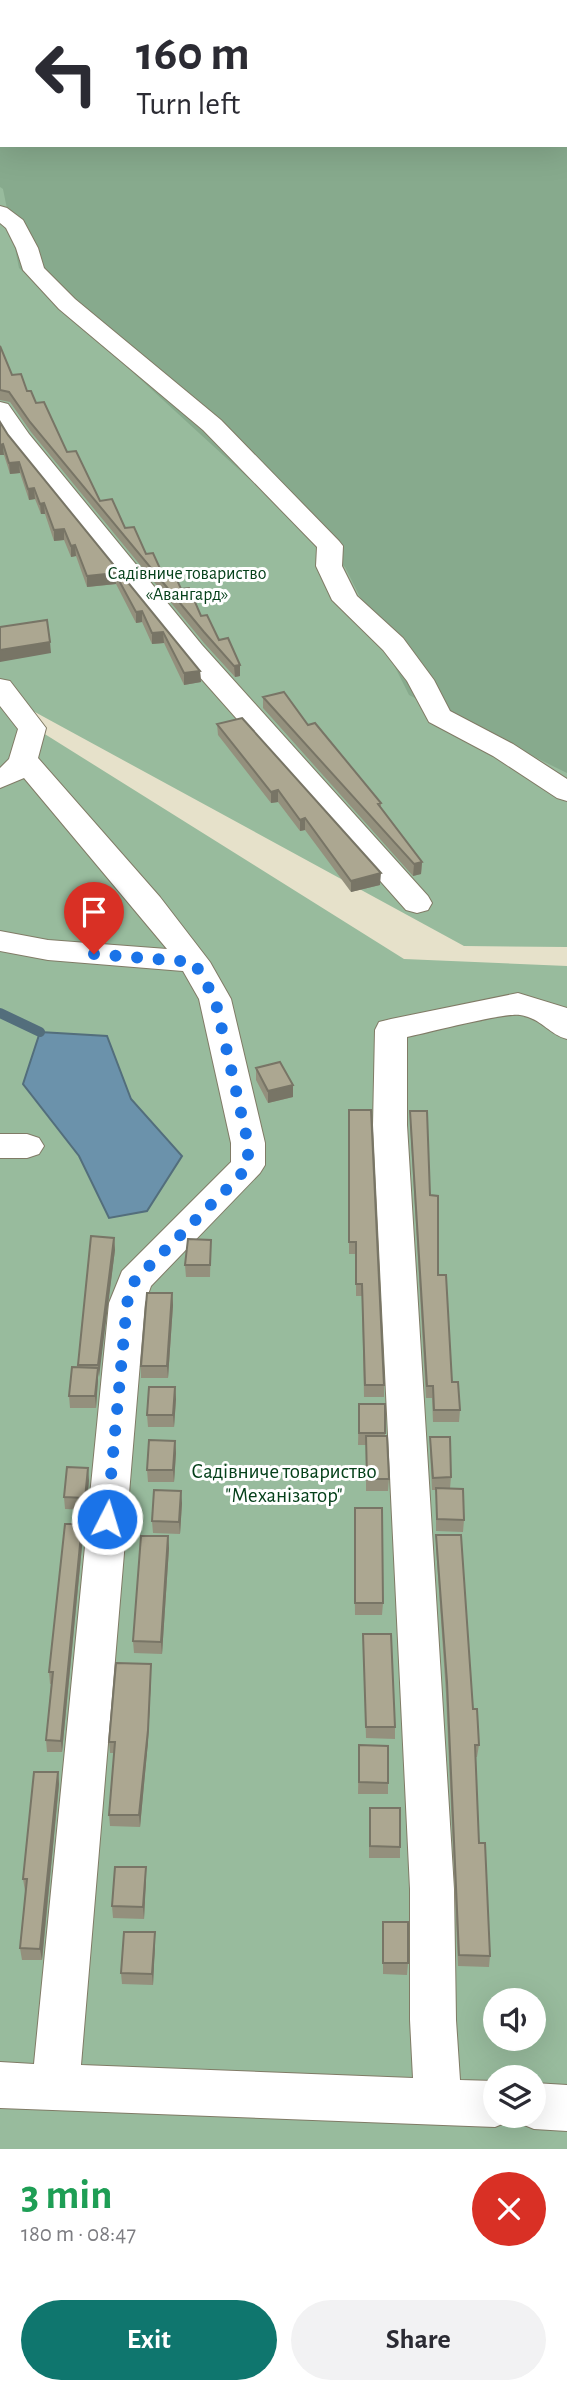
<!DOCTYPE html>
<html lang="en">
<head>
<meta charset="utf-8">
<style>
	body { margin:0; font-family:"Alegreya Sans",sans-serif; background:#f2f2f3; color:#2b2b33; height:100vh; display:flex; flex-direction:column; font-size:26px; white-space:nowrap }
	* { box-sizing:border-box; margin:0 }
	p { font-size:23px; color:#7c7c81 }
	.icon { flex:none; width:38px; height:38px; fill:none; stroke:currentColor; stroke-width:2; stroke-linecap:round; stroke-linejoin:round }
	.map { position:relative; height:2149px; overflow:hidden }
	.details { display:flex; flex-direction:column; background:#fff; flex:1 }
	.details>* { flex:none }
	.hud { position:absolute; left:0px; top:0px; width:567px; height:147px; box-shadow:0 7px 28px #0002; background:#fff; color:#2b2b33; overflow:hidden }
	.controls { position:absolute; left:483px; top:1988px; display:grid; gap:14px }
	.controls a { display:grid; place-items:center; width:63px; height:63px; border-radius:50%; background:#fff; box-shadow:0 7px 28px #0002; font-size:35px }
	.pin { position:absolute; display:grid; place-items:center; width:60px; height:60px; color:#fff; margin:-72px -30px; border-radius:50% 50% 50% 0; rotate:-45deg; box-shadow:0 0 7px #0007 }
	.pin .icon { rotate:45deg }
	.me { position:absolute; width:77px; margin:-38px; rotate:5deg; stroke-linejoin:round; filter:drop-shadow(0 0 5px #0008) }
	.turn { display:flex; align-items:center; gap:24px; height:147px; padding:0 21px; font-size:32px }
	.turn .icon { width:91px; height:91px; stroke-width:2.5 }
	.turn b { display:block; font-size:49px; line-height:60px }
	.round { display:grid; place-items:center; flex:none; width:74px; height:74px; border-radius:37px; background:#f2f2f3 }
	.summary { display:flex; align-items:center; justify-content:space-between; height:119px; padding:0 21px }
	h1 { font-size:42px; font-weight:700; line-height:52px; color:#1e9e55 }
	.action { display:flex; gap:14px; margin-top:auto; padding:14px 21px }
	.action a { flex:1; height:80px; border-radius:42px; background:#0f766e; color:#fff; font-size:28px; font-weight:700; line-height:80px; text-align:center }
	.action a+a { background:#f2f2f3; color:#2b2b33 }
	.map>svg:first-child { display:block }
	.green { fill:#98bb9d; fill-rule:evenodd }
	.forest { fill:#87aa8d; fill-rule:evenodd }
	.water { fill:#6b92ab; stroke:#536e7c; stroke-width:2 }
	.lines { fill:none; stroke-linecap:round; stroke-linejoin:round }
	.stream { stroke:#536e7c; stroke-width:10 }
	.street-casing { stroke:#807b66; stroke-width:2 }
	.street { fill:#fff; fill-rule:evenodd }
	.wall { fill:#94907d }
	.shaded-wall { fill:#787566 }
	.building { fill:#aca791; stroke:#787566; stroke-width:2 }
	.route { stroke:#1a73e8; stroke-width:12; stroke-dasharray:0 21.6 }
	.labels { text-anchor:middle; stroke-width:6; stroke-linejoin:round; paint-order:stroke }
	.far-park-label { font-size:18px; fill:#05401a; stroke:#fff }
	.park-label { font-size:21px; fill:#05401a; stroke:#fff }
</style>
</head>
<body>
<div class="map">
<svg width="567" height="2149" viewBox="0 0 567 2149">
	<rect width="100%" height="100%" fill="#e6e1ca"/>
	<!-- green -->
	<path class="green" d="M 0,180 L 567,667 L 567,947 L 464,946 L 0,693 Z
		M 0,706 L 404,959 L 567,966 L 567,2149 L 0,2149 ZM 495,2000 L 534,2000 L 534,2039 L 495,2039 ZM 495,2077 L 534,2077 L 534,2116 L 495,2116 Z"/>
	<!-- forest -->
	<path class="forest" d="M 0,0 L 567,0 L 567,773 L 409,695 L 345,567 L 19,268 L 3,189 L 0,187 ZM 2,2 L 565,2 L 565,145 L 2,145 Z"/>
	<!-- water -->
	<path class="water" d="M 40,1032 L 107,1036 L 131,1099 L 182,1156 L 147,1211 L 109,1218 L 79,1156 L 23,1084 Z"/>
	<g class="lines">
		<!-- stream -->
		<path class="stream" d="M 0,1013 L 40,1032"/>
		<!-- street casing -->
		<g class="street-casing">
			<path id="street" d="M 0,206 L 7,208 L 23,220 L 38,248 L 44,268 L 75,299 L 221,420 L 339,541 L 343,546 L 342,566 L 357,596 L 403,638 L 434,680 L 450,711 L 513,744 L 567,779 L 567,801 L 557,798 L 493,756 L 429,722 L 407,681 L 383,650 L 332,600 L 316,566 L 317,547 L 203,430 L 59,309 L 23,270 L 16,248 L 6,228 L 0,223 Z
				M 0,402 L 8,404 L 29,434 L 202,645 L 428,896 L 432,903 L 428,910 L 417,913 L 406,910 L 182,657 L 11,444 L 0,427 Z
				M 0,679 L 10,681 L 46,728 L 38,758 L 160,897 L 210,962 L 231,999 L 265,1143 L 265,1165 L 260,1173 L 151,1286 L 145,1303 L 81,2065 L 413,2078 L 410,2020 L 410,1889 L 373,1125 L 375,1030 L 379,1022 L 391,1019 L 518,993 L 567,1008 L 567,1039 C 548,1034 543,1019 520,1015 C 505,1012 427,1033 407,1037 L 407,1125 L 454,1889 L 456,2020 L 460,2080 L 495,2081 L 495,2116 L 514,2116 L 512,2120 L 495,2127 L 0,2108 L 0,2062 L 34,2064 L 109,1303 L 122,1271 L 231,1162 L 231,1143 L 199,999 L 183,971 L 48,960 L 0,951 L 0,931 L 48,940 L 167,949 L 24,778 L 0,788 L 0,768 L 9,759 L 18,729 L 0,706 Z
				M 0,1134 L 27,1134 L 39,1138 L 44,1146 L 39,1154 L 27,1158 L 0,1158 Z
				M 534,2083 L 567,2085 L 567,2131 L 534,2129 L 517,2122 L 514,2116 L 534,2116 Z"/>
		</g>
		<!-- street -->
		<use href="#street" class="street"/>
	</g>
	<!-- wall -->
	<path class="wall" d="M 0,346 L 12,375 L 36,403 L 67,452 L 100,501 L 162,573 L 181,589 L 219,640 L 240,665 L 240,676 L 235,677 L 204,643 L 31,432 L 10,402 L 0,400 Z
		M 0,422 L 8,435 L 200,671 L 201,682 L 184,685 L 164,643 L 152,644 L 142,622 L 136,623 L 116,584 L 87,587 L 76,556 L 71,557 L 64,540 L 54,541 L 45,514 L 41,514 L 35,499 L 29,500 L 20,473 L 10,474 L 4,455 Z
		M 263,697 L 308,725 L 381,803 L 381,807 L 422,862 L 421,874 L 413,876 L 263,708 Z
		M 217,724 L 380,885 L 351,892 L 305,830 L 300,831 L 278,802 L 271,803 L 218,735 Z
		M 256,1068 L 293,1085 L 293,1097 L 268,1103 L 256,1080 Z
		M 349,1110 L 384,1385 L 384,1397 L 364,1397 L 362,1296 L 356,1296 L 356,1254 L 349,1254 Z
		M 410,1111 L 430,1195 L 438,1275 L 452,1382 L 460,1410 L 459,1422 L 433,1422 L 432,1398 L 426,1398 L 410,1123 Z
		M 114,1238 L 115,1250 L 98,1377 L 96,1408 L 70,1408 L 69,1396 Z
		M 211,1240 L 210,1277 L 186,1277 L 185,1265 Z
		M 172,1293 L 173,1305 L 168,1378 L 141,1378 L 141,1366 Z
		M 175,1387 L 176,1399 L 174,1427 L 148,1427 L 147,1415 Z
		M 359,1404 L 385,1404 L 385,1436 L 389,1479 L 388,1491 L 366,1491 L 366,1445 L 358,1445 Z
		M 430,1437 L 451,1477 L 450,1489 L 464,1520 L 463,1532 L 436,1531 L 436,1490 L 432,1490 L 430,1449 Z
		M 175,1441 L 176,1453 L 174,1482 L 148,1482 L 147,1470 Z
		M 89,1480 L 86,1510 L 65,1509 L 64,1497 Z
		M 182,1503 L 180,1534 L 153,1533 L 152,1521 Z
		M 354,1520 L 383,1603 L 382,1615 L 355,1615 Z
		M 82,1524 L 83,1536 L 62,1752 L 47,1752 L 46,1740 L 51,1684 L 50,1684 L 49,1672 Z
		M 436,1535 L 473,1709 L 479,1745 L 477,1757 L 475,1757 L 479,1843 L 490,1956 L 489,1967 L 458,1966 L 446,1694 L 436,1547 Z
		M 168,1536 L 169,1548 L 162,1654 L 134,1653 L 133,1641 Z
		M 363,1634 L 395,1727 L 395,1739 L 366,1738 Z
		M 151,1664 L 151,1675 L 148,1742 L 140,1827 L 110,1826 L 109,1815 L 114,1753 L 110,1753 L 109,1742 Z
		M 359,1745 L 388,1783 L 388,1794 L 358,1794 Z
		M 58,1772 L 59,1784 L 42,1960 L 22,1960 L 20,1948 L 26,1891 L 25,1891 L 23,1879 Z
		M 369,1819 L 400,1847 L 400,1858 L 369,1858 Z
		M 146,1879 L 144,1919 L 113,1918 L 112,1906 Z
		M 383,1922 L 408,1963 L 407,1975 L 383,1974 Z
		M 155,1932 L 155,1944 L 153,1985 L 122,1984 L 121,1973 Z"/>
	<!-- shaded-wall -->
	<path class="shaded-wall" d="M 3,444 L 4,455 L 0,455 L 0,445 Z
		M 19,462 L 20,473 L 10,474 L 9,463 Z
		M 34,488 L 35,499 L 29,500 L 28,489 Z
		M 44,503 L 45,514 L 41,514 L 40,504 Z
		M 64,529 L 64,540 L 54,541 L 54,530 Z
		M 75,545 L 76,556 L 71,557 L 71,546 Z
		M 115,573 L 116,584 L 87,587 L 87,576 Z
		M 142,611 L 142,622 L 136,623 L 136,612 Z
		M 163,632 L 164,643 L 152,644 L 152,633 Z
		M 50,642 L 51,653 L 0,662 L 0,650 Z
		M 240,665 L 240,676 L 235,677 L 234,666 Z
		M 200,671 L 201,682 L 184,685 L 184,673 Z
		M 278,790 L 278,802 L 271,803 L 271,792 Z
		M 305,818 L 305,830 L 300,831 L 300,820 Z
		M 422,862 L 421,874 L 413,876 L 414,864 Z
		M 381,873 L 380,885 L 351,892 L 351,881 Z
		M 293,1085 L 293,1097 L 268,1103 L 268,1091 Z
		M 114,1238 L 115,1250 L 99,1377 L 98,1365 Z
		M 172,1293 L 173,1305 L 168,1378 L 167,1366 Z
		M 98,1368 L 98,1380 L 96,1408 L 95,1396 Z
		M 175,1387 L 176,1399 L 174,1427 L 173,1415 Z
		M 175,1441 L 176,1453 L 174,1482 L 173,1470 Z
		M 88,1468 L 89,1480 L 86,1510 L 85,1498 Z
		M 181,1491 L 182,1503 L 180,1534 L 179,1522 Z
		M 82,1524 L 83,1536 L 62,1752 L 61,1741 Z
		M 168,1536 L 169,1548 L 162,1654 L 161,1642 Z
		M 151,1664 L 151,1675 L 148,1742 L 140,1827 L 139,1815 Z
		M 58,1772 L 59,1784 L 42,1960 L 40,1949 Z
		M 146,1867 L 146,1879 L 144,1919 L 143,1907 Z
		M 155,1932 L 155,1944 L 153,1985 L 152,1974 Z"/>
	<!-- building -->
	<path class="building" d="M 0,346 L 12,375 L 21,374 L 27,391 L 31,391 L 36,403 L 44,402 L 67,452 L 76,451 L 100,501 L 112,499 L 125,528 L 134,527 L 146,554 L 153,553 L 162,573 L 173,571 L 181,589 L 189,588 L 201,616 L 207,615 L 219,640 L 228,638 L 240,665 L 234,666 L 204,632 L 30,422 L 9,392 L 0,390 Z
		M 0,422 L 8,435 L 200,671 L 184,673 L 163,632 L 152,633 L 142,611 L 136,612 L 115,573 L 87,576 L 75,545 L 71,546 L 64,529 L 54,530 L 44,503 L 40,504 L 34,488 L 28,489 L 19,462 L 9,463 L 3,444 L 0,445 Z
		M 47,620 L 50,642 L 0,650 L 0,627 Z
		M 284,692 L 308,725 L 315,723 L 381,803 L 378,804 L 422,862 L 414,864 L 263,697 Z
		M 242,718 L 381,873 L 351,881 L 305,818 L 300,820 L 278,790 L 271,792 L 217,724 Z
		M 280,1062 L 293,1085 L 268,1091 L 256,1068 Z
		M 349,1110 L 371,1110 L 384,1385 L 365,1385 L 362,1284 L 356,1284 L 356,1242 L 349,1242 Z
		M 410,1111 L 427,1111 L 430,1195 L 438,1196 L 438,1275 L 446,1275 L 452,1382 L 458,1382 L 460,1410 L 434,1410 L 433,1386 L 427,1386 Z
		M 91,1236 L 114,1238 L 98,1365 L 78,1365 Z
		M 188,1239 L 211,1240 L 210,1265 L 185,1265 Z
		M 147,1293 L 172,1293 L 167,1366 L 141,1366 Z
		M 72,1367 L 98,1368 L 95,1396 L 69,1396 Z
		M 149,1387 L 175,1387 L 173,1415 L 147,1415 Z
		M 359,1404 L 385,1404 L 385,1433 L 359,1433 Z
		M 366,1436 L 387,1436 L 389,1479 L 367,1479 Z
		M 430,1437 L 450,1437 L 451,1477 L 433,1478 Z
		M 149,1440 L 175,1441 L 173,1470 L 147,1470 Z
		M 67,1467 L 88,1468 L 85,1498 L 64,1497 Z
		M 436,1488 L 463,1489 L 464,1520 L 437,1519 Z
		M 154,1490 L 181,1491 L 179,1522 L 152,1521 Z
		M 355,1508 L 382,1508 L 383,1603 L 355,1603 Z
		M 65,1524 L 82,1524 L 61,1741 L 46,1740 L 53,1672 L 49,1672 Z
		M 436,1535 L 461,1535 L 473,1709 L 477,1709 L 479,1745 L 475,1745 L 479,1843 L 485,1843 L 490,1956 L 459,1955 L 447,1682 Z
		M 141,1536 L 168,1536 L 161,1642 L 133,1641 Z
		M 363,1634 L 391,1634 L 395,1727 L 366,1727 Z
		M 116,1663 L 151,1664 L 148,1730 L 139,1815 L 109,1815 L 115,1742 L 109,1742 Z
		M 359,1745 L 388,1746 L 388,1783 L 359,1782 Z
		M 34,1772 L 58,1772 L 40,1949 L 20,1948 L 27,1879 L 23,1879 Z
		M 370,1808 L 400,1808 L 400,1847 L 370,1846 Z
		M 115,1867 L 146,1867 L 143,1907 L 112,1906 Z
		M 383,1922 L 408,1922 L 408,1963 L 383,1963 Z
		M 124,1932 L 155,1932 L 152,1974 L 121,1973 Z"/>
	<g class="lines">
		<!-- route -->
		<path class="route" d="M 94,954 L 194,962 L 215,999 L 248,1143 L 248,1165 L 239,1177 L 135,1280 L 127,1303 L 107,1519"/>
	</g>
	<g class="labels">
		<!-- far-park labels -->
		<g class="far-park-label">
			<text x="187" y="579">Садівниче товариство<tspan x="187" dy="21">«Авангард»</tspan></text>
		</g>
		<!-- park labels -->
		<g class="park-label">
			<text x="284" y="1478">Садівниче товариство<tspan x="284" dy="24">"Механізатор"</tspan></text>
		</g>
	</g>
</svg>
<div class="controls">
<a><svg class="icon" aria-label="sound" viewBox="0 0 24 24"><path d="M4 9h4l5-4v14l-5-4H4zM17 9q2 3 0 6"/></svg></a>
<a><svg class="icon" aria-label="layers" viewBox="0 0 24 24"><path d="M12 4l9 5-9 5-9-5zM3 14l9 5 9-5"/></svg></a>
</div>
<div class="pin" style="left:94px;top:954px;background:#d93025"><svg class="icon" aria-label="arrive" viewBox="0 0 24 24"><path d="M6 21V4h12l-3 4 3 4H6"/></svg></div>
<svg class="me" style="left:107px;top:1519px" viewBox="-20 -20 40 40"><circle r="17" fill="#1a73e8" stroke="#fff" stroke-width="3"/><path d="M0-11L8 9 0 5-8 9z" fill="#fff"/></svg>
<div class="hud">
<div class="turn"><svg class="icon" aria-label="left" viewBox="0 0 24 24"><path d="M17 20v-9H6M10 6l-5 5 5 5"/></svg><div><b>160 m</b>Turn left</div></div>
</div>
</div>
<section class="details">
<div class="summary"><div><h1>3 min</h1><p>180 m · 08:47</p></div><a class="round" style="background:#d93025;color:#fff"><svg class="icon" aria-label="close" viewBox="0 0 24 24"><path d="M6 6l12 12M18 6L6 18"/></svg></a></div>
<div class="action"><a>Exit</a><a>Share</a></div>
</section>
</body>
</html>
